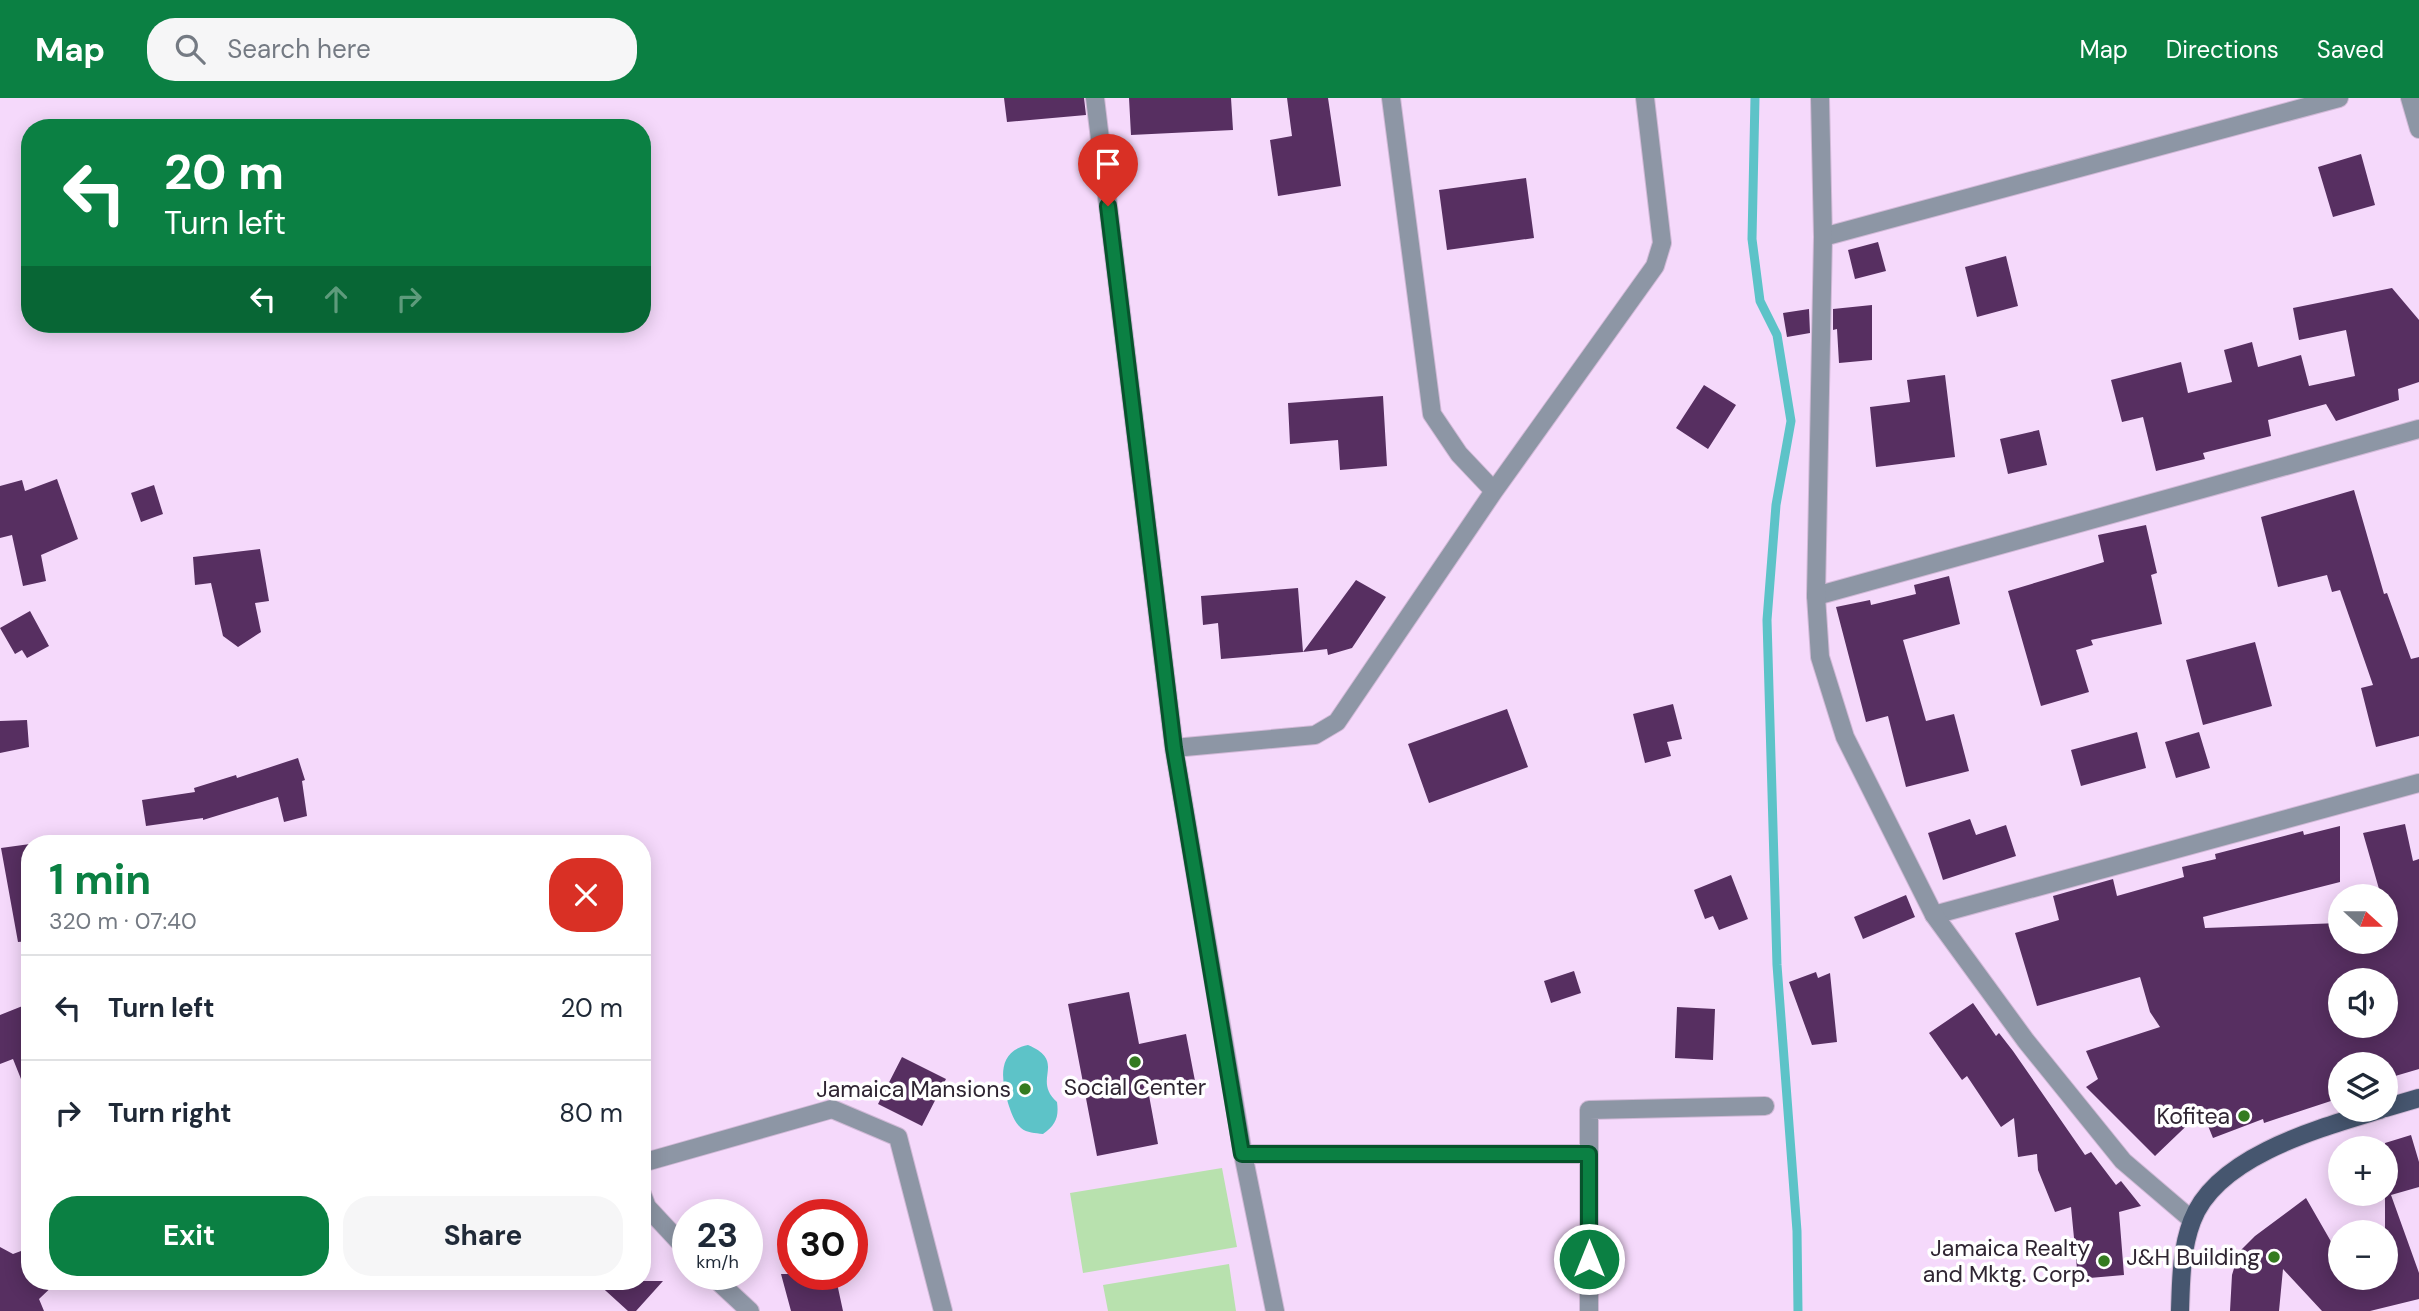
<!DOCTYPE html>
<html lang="en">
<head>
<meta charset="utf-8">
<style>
	body { margin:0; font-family:"DM Sans",sans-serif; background:#f6f6f7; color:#1f2937; height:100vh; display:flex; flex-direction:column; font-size:26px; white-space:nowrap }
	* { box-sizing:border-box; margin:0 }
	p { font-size:23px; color:#747a83 }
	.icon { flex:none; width:38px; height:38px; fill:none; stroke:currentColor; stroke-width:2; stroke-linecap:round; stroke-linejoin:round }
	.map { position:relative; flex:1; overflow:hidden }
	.sheet { position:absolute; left:21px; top:737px; width:630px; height:455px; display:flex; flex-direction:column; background:#fff; border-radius:28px; box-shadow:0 4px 18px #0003 }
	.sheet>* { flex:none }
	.guide { position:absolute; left:21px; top:21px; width:630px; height:214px; border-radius:28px; box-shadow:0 4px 18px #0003; background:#0b8043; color:#fff; overflow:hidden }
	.needle { width:46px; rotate:111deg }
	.controls { position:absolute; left:2328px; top:786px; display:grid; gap:14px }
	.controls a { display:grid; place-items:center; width:70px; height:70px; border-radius:50%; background:#fff; box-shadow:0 4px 18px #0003; font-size:35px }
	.speed { position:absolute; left:672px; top:1101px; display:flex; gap:14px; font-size:35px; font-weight:700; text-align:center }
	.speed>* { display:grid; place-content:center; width:91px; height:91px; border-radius:50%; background:#fff; box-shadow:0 4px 18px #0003; line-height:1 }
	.speed small { font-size:18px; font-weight:400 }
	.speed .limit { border:10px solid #d22; background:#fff; color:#111 }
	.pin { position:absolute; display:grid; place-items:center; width:60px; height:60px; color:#fff; margin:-72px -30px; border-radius:50% 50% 50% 0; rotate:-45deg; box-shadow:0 0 7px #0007 }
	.pin .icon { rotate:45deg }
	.me { position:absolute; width:77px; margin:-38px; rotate:0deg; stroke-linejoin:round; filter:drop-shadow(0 0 5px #0008) }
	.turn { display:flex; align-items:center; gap:24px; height:147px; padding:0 28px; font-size:32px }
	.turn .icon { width:91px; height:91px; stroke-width:2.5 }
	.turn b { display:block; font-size:49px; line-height:60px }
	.lanes { display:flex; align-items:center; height:66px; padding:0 28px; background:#0003; justify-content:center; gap:35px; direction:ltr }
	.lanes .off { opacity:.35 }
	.round { display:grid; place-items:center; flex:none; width:74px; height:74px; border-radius:28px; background:#f6f6f7 }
	.overview { display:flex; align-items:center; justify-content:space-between; height:119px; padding:0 28px }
	h1 { font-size:42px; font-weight:700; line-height:52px; color:#0b8043 }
	.cta { display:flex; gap:14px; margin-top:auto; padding:14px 28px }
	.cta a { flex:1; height:80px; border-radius:28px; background:#0b8043; color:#fff; font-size:28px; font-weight:700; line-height:80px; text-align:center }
	.cta a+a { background:#f6f6f7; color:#1f2937 }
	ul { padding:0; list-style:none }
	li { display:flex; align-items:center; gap:21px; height:105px; padding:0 28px; border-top:2px solid #e0e1e3 }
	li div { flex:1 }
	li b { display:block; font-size:26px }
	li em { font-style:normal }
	header { display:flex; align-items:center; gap:42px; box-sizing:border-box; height:98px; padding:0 35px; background:#0b8043; color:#fff }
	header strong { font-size:33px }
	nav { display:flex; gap:38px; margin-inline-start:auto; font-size:24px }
	.search { width:490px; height:63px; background:#f6f6f7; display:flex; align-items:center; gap:18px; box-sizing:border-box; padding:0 24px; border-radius:28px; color:#747a83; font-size:26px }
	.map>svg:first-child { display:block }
	.green { fill:#b8e1ae }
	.water { fill:#5dc3c8 }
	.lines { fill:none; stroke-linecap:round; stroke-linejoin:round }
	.stream { stroke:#5dc3c8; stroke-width:9 }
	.building { fill:#572f61; fill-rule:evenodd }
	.minor-casing { stroke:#d1b9d7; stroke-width:20 }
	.tertiary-casing { stroke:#d1b9d7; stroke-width:20 }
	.primary-casing { stroke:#d1b9d7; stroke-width:20 }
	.minor { stroke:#8d96a5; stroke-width:18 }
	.tertiary { stroke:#8d96a5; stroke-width:18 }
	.primary { stroke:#46566f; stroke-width:18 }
	.route-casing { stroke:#07532c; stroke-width:18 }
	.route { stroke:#0b8043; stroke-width:12 }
	.poi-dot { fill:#347b20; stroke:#fff; stroke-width:2.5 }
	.labels { text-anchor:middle; stroke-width:7; stroke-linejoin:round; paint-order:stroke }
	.poi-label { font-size:23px; fill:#2f2532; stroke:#fff; text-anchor:end }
</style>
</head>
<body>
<header>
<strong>Map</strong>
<div class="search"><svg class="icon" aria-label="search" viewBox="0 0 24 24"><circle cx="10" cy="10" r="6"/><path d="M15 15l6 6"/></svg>Search here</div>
<nav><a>Map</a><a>Directions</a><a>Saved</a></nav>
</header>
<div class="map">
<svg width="2419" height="1213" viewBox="0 0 2419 1213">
	<rect width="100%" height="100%" fill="#f5d9fb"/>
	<!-- green -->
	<path class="green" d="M 1222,1070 L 1237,1149 L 1083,1175 L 1070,1095 Z
		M 1229,1166 L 1236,1213 L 1108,1213 L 1103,1187 Z"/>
	<!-- water -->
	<path class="water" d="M 1028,947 C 1068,964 1031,981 1057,1004 C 1059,1019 1056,1027 1043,1036 C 1035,1035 1027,1035 1021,1030 C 1014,1024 1011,1014 1008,1005 C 1001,981 997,953 1028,947 Z"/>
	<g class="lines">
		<!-- stream -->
		<path class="stream" d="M 1755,0 L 1752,141 L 1760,203 L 1777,237 L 1791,323 L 1776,407 L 1767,522 L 1777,867 L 1797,1133 L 1798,1213"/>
	</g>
	<!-- building -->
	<path class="building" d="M 1004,0 L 1084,0 L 1086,17 L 1007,24 Z
		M 1129,0 L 1231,0 L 1233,32 L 1131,37 Z
		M 1287,0 L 1328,0 L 1341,88 L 1278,98 L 1270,42 L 1292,38 Z
		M 2361,56 L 2375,107 L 2333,119 L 2318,69 Z
		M 1526,80 L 1534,140 L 1447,152 L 1439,92 Z
		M 1878,144 L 1886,173 L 1855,181 L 1848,152 Z
		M 2006,158 L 2018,208 L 1977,219 L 1965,169 Z
		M 2392,190 L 2419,222 L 2419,284 L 2398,291 L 2399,302 L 2336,323 L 2326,306 L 2268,322 L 2271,338 L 2203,355 L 2205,361 L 2156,373 L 2143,319 L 2122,324 L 2111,282 L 2181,264 L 2188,295 L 2232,284 L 2224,252 L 2252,244 L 2258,269 L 2301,257 L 2309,288 L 2355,278 L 2346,232 L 2299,242 L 2293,210 Z
		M 1872,207 L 1872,262 L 1839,265 L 1837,231 L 1833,232 L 1833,211 Z
		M 1809,211 L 1810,235 L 1787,239 L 1783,215 Z
		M 1945,277 L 1955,359 L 1876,369 L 1870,309 L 1910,304 L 1907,282 Z
		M 1704,287 L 1736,307 L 1708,351 L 1676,330 Z
		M 1383,298 L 1387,368 L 1340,372 L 1338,342 L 1290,346 L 1288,305 Z
		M 2039,332 L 2047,367 L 2008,376 L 2000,341 Z
		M 57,381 L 78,441 L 41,457 L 46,483 L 23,488 L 12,437 L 0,440 L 0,388 L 22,382 L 25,393 Z
		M 154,387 L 163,416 L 141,424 L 131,395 Z
		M 2354,392 L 2384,496 L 2387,495 L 2411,561 L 2419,559 L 2419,638 L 2376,649 L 2361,590 L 2373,587 L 2340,492 L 2332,494 L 2327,477 L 2278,489 L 2261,419 Z
		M 2146,427 L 2157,475 L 2151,477 L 2162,526 L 2091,542 L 2093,547 L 2076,552 L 2089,594 L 2041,608 L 2008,493 L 2104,464 L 2098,437 Z
		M 260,451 L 269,503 L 255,505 L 261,534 L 238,549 L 223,538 L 211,485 L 195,487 L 193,459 Z
		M 1949,478 L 1960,526 L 1903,542 L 1926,623 L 1954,616 L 1969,673 L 1906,689 L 1888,618 L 1866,624 L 1836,509 L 1870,502 L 1871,507 L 1916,496 L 1914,487 Z
		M 1356,482 L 1386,499 L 1352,550 L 1328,557 L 1327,551 L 1303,554 Z
		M 1298,490 L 1303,554 L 1221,561 L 1218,525 L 1203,527 L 1201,498 Z
		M 30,513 L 49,548 L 27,560 L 22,552 L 15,556 L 0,530 Z
		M 2255,544 L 2272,608 L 2203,627 L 2186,562 Z
		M 1673,606 L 1682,641 L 1667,644 L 1671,658 L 1645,665 L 1633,616 Z
		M 1507,611 L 1528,669 L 1429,705 L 1408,646 Z
		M 27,622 L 29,649 L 0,655 L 0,623 Z
		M 2137,634 L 2146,670 L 2081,688 L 2071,652 Z
		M 2199,634 L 2210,670 L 2176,680 L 2165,644 Z
		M 298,660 L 305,682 L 302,683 L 307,718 L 284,724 L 278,699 L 203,722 L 203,720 L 146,728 L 142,702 L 195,694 L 194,690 L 236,677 L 237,680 Z
		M 1970,721 L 1976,737 L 2006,727 L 2016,758 L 1943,782 L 1928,735 Z
		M 2405,726 L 2413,763 L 2419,761 L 2419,971 L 2385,981 L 2385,966 L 2340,966 L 2340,1000 L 2264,1025 L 2263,1021 L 2213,1040 L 2202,1013 L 2155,1058 L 2086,989 L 2098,981 L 2086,953 L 2160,929 L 2150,914 L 2140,879 L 2037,908 L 2015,835 L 2059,822 L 2053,798 L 2113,781 L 2117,798 L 2184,779 L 2182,769 L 2216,761 L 2215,756 L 2303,733 L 2304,737 L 2340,728 L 2340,784 L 2203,819 L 2205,830 L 2340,825 L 2340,844 L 2385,844 L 2385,798 L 2381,798 L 2363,735 ZM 2385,879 L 2385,928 L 2340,928 L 2340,882 Z
		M 30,746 L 30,843 L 18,844 L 1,750 Z
		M 1731,777 L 1748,821 L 1719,832 L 1713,818 L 1705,821 L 1694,792 Z
		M 1906,797 L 1915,819 L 1863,841 L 1854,819 Z
		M 1574,873 L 1581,895 L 1551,905 L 1544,883 Z
		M 1816,874 L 1818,880 L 1830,875 L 1837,944 L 1812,947 L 1789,884 Z
		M 1129,894 L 1139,946 L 1186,936 L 1195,983 L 1148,992 L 1158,1046 L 1097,1058 L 1068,906 Z
		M 30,905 L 30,1000 L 29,1001 L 13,961 L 0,966 L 0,917 Z
		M 1973,905 L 1996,938 L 1999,935 L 2013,953 L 2085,1057 L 2091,1054 L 2116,1087 L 2121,1083 L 2141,1108 L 2119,1114 L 2124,1177 L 2078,1181 L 2071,1109 L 2055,1114 L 2038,1072 L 2037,1056 L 2018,1059 L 2014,1020 L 2001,1029 L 1967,978 L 1962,982 L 1929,935 Z
		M 1677,909 L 1715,911 L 1713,962 L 1675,960 Z
		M 902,959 L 946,981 L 922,1028 L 878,1006 Z
		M 2411,1037 L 2419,1064 L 2419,1089 L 2391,1097 L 2419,1175 L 2419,1201 L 2370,1213 L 2322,1213 L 2283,1171 L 2279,1213 L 2230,1213 L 2232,1177 L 2239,1154 L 2255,1138 L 2306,1100 L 2333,1147 L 2340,1144 L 2340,1180 L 2385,1180 L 2385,1090 L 2390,1095 L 2385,1079 L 2385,1045 Z
		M 0,1149 L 13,1156 L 21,1153 L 30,1183 L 58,1183 L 39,1201 L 44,1213 L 0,1213 Z
		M 781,1176 L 835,1176 L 843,1213 L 791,1213 Z
		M 595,1183 L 663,1183 L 636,1213 L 628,1213 Z"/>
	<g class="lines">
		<!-- minor casing -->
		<g class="minor-casing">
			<path id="minor" d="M 1095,0 L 1174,650 L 1243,1056 L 1275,1213
				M 1391,0 L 1432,316 L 1459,356 L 1494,393
				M 2410,0 L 2419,31
				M 1823,139 L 2339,0
				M 1816,498 L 2419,331
				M 1174,650 L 1315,637 L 1337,624 L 1494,393 L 1655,168 L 1662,145 L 1645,0
				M 1934,817 L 2419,685
				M 1243,1056 L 1589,1056
				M 642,1065 L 832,1011 L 898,1039 L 943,1213
				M 642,1096 L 647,1109 L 688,1153
				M 710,1176 L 750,1213
				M 1589,1213 L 1589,1012 L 1765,1008"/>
		</g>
		<!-- tertiary casing -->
		<g class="tertiary-casing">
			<path id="tertiary" d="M 1820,0 L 1823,139 L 1816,498 L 1820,559 L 1845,639 L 1934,817 L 2026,943 L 2123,1063 L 2192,1122"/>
		</g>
		<!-- primary casing -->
		<g class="primary-casing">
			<path id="primary" d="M 2385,1010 L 2419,1000
				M 2180,1213 C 2181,1183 2181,1152 2192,1123 C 2216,1058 2320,1030 2380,1012"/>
		</g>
		<!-- minor -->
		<use href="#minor" class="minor"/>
		<!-- tertiary -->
		<use href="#tertiary" class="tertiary"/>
		<!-- primary -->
		<use href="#primary" class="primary"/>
	</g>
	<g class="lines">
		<!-- route casing -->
		<g class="route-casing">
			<path id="route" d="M 1108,108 L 1174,650 L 1242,1056 L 1589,1056 L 1589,1161"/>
		</g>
		<!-- route -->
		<use href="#route" class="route"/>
	</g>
	<!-- markers -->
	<g class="poi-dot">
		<circle cx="1135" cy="964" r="7"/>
		<circle cx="1025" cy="991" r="7"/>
		<circle cx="2244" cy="1018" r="7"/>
		<circle cx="2274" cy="1159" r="7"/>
		<circle cx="2104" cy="1163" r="7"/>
	</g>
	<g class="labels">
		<!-- poi labels -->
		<g class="poi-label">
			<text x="1135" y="997" text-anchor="middle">Social Center</text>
			<text x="1011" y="999">Jamaica Mansions</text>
			<text x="2230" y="1026">Kofitea</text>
			<text x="2090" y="1158">Jamaica Realty<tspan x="2090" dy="26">and Mktg. Corp.</tspan></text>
			<text x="2260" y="1167">J&amp;H Building</text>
		</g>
	</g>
</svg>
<div class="controls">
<a><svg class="needle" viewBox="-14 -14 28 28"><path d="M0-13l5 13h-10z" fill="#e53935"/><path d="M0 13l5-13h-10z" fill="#747a83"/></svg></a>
<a><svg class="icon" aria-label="sound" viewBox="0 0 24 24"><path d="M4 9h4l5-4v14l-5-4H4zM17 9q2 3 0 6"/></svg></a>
<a><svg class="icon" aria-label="layers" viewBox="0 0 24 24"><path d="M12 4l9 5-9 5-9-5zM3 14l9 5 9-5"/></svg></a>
<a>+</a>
<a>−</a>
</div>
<div class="speed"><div>23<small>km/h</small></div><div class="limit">30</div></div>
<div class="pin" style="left:1108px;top:108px;background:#d93025"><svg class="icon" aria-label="arrive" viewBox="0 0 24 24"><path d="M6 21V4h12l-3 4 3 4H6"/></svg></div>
<svg class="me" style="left:1589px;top:1161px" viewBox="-20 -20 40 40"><circle r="17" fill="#0b8043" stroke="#fff" stroke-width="3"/><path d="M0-11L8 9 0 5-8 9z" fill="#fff"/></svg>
<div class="guide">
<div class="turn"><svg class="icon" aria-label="left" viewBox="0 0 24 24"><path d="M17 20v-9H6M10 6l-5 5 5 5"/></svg><div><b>20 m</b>Turn left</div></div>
<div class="lanes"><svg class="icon" aria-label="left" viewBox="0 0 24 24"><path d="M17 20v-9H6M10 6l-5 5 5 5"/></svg><svg class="icon off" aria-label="ahead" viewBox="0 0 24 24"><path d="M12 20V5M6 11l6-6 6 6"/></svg><svg class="icon off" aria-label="right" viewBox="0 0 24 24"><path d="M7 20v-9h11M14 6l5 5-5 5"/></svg></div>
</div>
<section class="sheet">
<div class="overview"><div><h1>1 min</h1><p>320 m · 07:40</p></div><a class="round" style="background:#d93025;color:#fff"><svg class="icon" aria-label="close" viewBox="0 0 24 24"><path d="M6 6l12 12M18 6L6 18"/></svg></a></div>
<ul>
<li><svg class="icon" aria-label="left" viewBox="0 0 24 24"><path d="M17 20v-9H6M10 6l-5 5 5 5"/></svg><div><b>Turn left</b></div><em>20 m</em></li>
<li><svg class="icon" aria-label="right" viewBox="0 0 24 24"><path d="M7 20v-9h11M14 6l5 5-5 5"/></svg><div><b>Turn right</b></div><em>80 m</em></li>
</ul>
<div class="cta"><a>Exit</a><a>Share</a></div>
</section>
</div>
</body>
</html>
